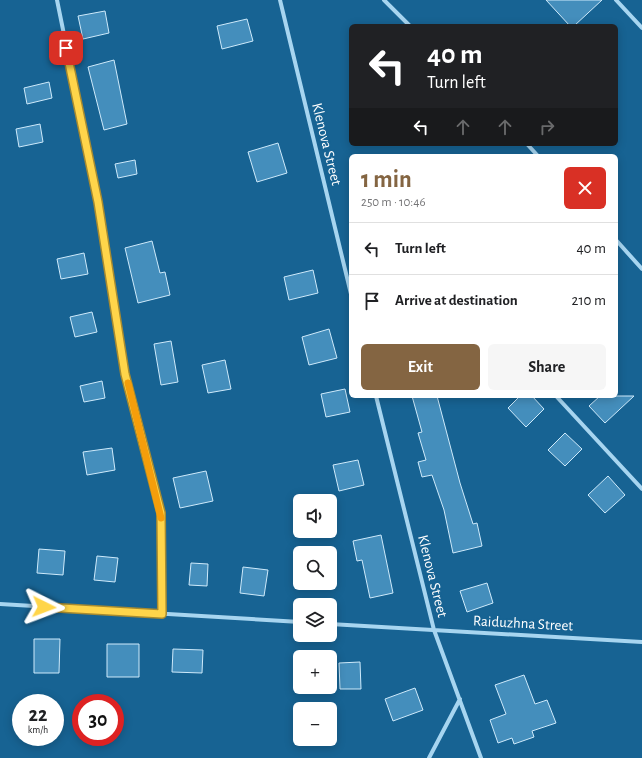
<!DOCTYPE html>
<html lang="en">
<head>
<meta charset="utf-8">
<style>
	body { margin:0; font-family:"Alegreya Sans",sans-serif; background:#f6f6f6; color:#202124; height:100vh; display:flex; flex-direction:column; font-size:15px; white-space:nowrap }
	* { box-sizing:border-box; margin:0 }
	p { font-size:13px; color:#757577 }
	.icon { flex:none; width:22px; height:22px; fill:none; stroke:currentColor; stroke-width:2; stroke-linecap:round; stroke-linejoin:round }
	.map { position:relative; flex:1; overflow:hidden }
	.sheet { position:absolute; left:349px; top:154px; width:269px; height:244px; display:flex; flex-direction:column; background:#fff; border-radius:6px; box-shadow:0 2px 10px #0003 }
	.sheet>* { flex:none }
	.banner { position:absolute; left:349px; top:24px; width:269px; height:122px; border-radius:6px; box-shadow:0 2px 10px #0003; background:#202124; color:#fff; overflow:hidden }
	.controls { position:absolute; left:293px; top:494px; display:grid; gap:8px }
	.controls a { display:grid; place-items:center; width:44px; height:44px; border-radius:6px; background:#fff; box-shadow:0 2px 10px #0003; font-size:20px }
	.speed { position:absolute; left:12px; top:694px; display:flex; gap:8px; font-size:20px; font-weight:700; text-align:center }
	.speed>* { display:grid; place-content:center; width:52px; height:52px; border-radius:50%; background:#fff; box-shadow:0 2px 10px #0003; line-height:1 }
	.speed small { font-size:10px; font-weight:400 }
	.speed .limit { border:6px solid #d22; background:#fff; color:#111 }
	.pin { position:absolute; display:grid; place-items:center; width:34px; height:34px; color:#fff; margin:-17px; border-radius:8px; box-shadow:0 2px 6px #0006 }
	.me { position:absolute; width:44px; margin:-22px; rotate:93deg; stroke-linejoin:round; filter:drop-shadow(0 0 3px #0008) }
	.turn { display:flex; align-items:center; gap:14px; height:84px; padding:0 12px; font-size:18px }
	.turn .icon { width:52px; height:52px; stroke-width:2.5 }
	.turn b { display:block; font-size:28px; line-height:34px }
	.lanes { display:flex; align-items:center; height:38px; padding:0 12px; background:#0003; justify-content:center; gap:20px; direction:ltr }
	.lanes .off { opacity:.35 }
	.round { display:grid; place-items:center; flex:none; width:42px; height:42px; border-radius:6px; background:#f6f6f6 }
	.overview { display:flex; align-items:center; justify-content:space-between; height:68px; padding:0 12px }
	h1 { font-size:24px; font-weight:700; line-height:30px; color:#846542 }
	.action { display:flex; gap:8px; margin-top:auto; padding:8px 12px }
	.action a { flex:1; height:46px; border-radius:6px; background:#846542; color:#fff; font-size:16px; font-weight:700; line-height:46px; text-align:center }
	.action a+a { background:#f6f6f6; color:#202124 }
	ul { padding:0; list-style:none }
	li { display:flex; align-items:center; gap:12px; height:52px; padding:0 12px; border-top:1px solid #e0e0e0 }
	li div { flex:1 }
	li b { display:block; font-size:15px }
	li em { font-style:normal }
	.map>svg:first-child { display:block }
	.building { fill:#448ebc; stroke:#ceeafb }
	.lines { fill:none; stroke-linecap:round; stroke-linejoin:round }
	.minor { stroke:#a7d5f0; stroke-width:4 }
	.route-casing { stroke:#a68a30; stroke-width:10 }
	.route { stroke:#ffd54a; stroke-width:7 }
	.slow { stroke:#f59e0b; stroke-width:7 }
	.labels { text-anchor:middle; stroke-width:4; stroke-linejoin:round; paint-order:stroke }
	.street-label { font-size:15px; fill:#fff; stroke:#176393 }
</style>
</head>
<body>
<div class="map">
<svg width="642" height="758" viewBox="0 0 642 758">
	<rect width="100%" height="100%" fill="#176393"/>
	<!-- building -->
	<path class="building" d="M 546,0 L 602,0 L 574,26 L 570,26 Z
		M 105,11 L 109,33 L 83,39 L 78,16 Z
		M 247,19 L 253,41 L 222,49 L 217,26 Z
		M 114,60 L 127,124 L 104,130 L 88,67 Z
		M 49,82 L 52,98 L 27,104 L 24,88 Z
		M 40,124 L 43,142 L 19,147 L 16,129 Z
		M 278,143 L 287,173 L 257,182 L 248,152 Z
		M 135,160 L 137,174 L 118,178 L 115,164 Z
		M 152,241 L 160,273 L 165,272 L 170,295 L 138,303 L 125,248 Z
		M 84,253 L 88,274 L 61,279 L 57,259 Z
		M 313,270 L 318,293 L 289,300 L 284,277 Z
		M 92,312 L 97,332 L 75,337 L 70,317 Z
		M 329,329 L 337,358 L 309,365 L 302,337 Z
		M 171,341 L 178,382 L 161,385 L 154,344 Z
		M 225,360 L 231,389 L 208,393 L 202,365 Z
		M 102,381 L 105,398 L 84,402 L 80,386 Z
		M 345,389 L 350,412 L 326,417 L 321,394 Z
		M 412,396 L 437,396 L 460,483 L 473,524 L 477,523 L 482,546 L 453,553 L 444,510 L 432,475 L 422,477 L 418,462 L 426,460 L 418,433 L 422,432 Z
		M 520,396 L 532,396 L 544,409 L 526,427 L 508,408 Z
		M 600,396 L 634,396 L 605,423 L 589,406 Z
		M 565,433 L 582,449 L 565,466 L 548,450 Z
		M 112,448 L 115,470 L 87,475 L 83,452 Z
		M 358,460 L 364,485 L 339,491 L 333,465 Z
		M 206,471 L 213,501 L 180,508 L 173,478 Z
		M 608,476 L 625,495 L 605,513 L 588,495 Z
		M 381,535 L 393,593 L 370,598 L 362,560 L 357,561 L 353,541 Z
		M 39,549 L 65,551 L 63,575 L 37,573 Z
		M 97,556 L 118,558 L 115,582 L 94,580 Z
		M 191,563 L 208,564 L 207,586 L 189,585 Z
		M 243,567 L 268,570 L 264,596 L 240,593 Z
		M 487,583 L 493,603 L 467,612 L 460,591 Z
		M 34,639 L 60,639 L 59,673 L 34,673 Z
		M 107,644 L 139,644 L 139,677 L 107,677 Z
		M 173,649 L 203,650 L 202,673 L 172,672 Z
		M 360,662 L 361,689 L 340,689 L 339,663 Z
		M 524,675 L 535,704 L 547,700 L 556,723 L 532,731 L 534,737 L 514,744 L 512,738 L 498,743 L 490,720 L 506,714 L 495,685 Z
		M 415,688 L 423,710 L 393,721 L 385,699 Z"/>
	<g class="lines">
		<!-- minor -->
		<path class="minor" d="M 57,0 L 98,202 L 125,374 L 161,513 L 162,614
			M 280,0 L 351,294
			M 384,0 L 410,26
			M 616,0 L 642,28
			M 527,144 L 538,156
			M 616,240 L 642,269
			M 376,396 L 434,630 L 481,758
			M 556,396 L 642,489
			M 0,604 L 300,622
			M 330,624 L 642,642
			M 429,758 L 460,699"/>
	</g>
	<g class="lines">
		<!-- route casing -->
		<g class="route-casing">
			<path id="route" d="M 44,607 L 162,614 L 161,513 L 125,374 L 98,202 L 66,48"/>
		</g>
		<!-- route -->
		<use href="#route" class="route"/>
		<!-- slow -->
		<path class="slow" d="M 128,383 L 161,518"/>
	</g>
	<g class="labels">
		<!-- street labels -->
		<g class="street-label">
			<text transform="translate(327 144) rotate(76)" y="5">Klenova Street</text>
			<text transform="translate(433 576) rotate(76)" y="5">Klenova Street</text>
			<text transform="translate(523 623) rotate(3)" y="5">Raiduzhna Street</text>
		</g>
	</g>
</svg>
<div class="controls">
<a><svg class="icon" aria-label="sound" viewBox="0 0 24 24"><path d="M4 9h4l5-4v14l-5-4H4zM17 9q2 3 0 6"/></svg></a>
<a><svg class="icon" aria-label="search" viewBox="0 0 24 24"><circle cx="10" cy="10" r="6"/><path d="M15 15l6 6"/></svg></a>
<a><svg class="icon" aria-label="layers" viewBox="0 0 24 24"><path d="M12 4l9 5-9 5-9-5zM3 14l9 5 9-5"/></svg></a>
<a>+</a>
<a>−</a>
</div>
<div class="speed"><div>22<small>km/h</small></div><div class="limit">30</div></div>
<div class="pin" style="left:66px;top:48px;background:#d93025"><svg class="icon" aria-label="arrive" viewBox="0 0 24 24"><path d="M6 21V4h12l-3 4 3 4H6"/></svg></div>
<svg class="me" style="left:44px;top:607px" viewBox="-20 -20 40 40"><path d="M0-17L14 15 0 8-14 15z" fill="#ffd54a" stroke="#fff" stroke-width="4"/></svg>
<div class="banner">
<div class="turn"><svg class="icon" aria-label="left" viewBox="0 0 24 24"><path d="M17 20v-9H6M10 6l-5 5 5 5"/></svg><div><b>40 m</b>Turn left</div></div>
<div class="lanes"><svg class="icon" aria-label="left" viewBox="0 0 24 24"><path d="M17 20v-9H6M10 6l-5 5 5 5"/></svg><svg class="icon off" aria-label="ahead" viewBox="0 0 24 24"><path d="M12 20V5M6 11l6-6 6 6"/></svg><svg class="icon off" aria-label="ahead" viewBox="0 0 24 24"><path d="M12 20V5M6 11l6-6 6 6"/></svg><svg class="icon off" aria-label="right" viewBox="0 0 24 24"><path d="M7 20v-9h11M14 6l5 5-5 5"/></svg></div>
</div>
<section class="sheet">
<div class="overview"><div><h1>1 min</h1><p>250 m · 10:46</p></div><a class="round" style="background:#d93025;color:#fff"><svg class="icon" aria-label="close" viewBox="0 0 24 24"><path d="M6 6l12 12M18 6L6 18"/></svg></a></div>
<ul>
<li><svg class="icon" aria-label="left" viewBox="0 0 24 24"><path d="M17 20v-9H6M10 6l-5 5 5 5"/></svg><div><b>Turn left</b></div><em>40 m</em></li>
<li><svg class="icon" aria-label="arrive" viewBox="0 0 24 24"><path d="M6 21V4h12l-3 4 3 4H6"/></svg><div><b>Arrive at destination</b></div><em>210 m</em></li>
</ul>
<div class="action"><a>Exit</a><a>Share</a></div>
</section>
</div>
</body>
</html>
